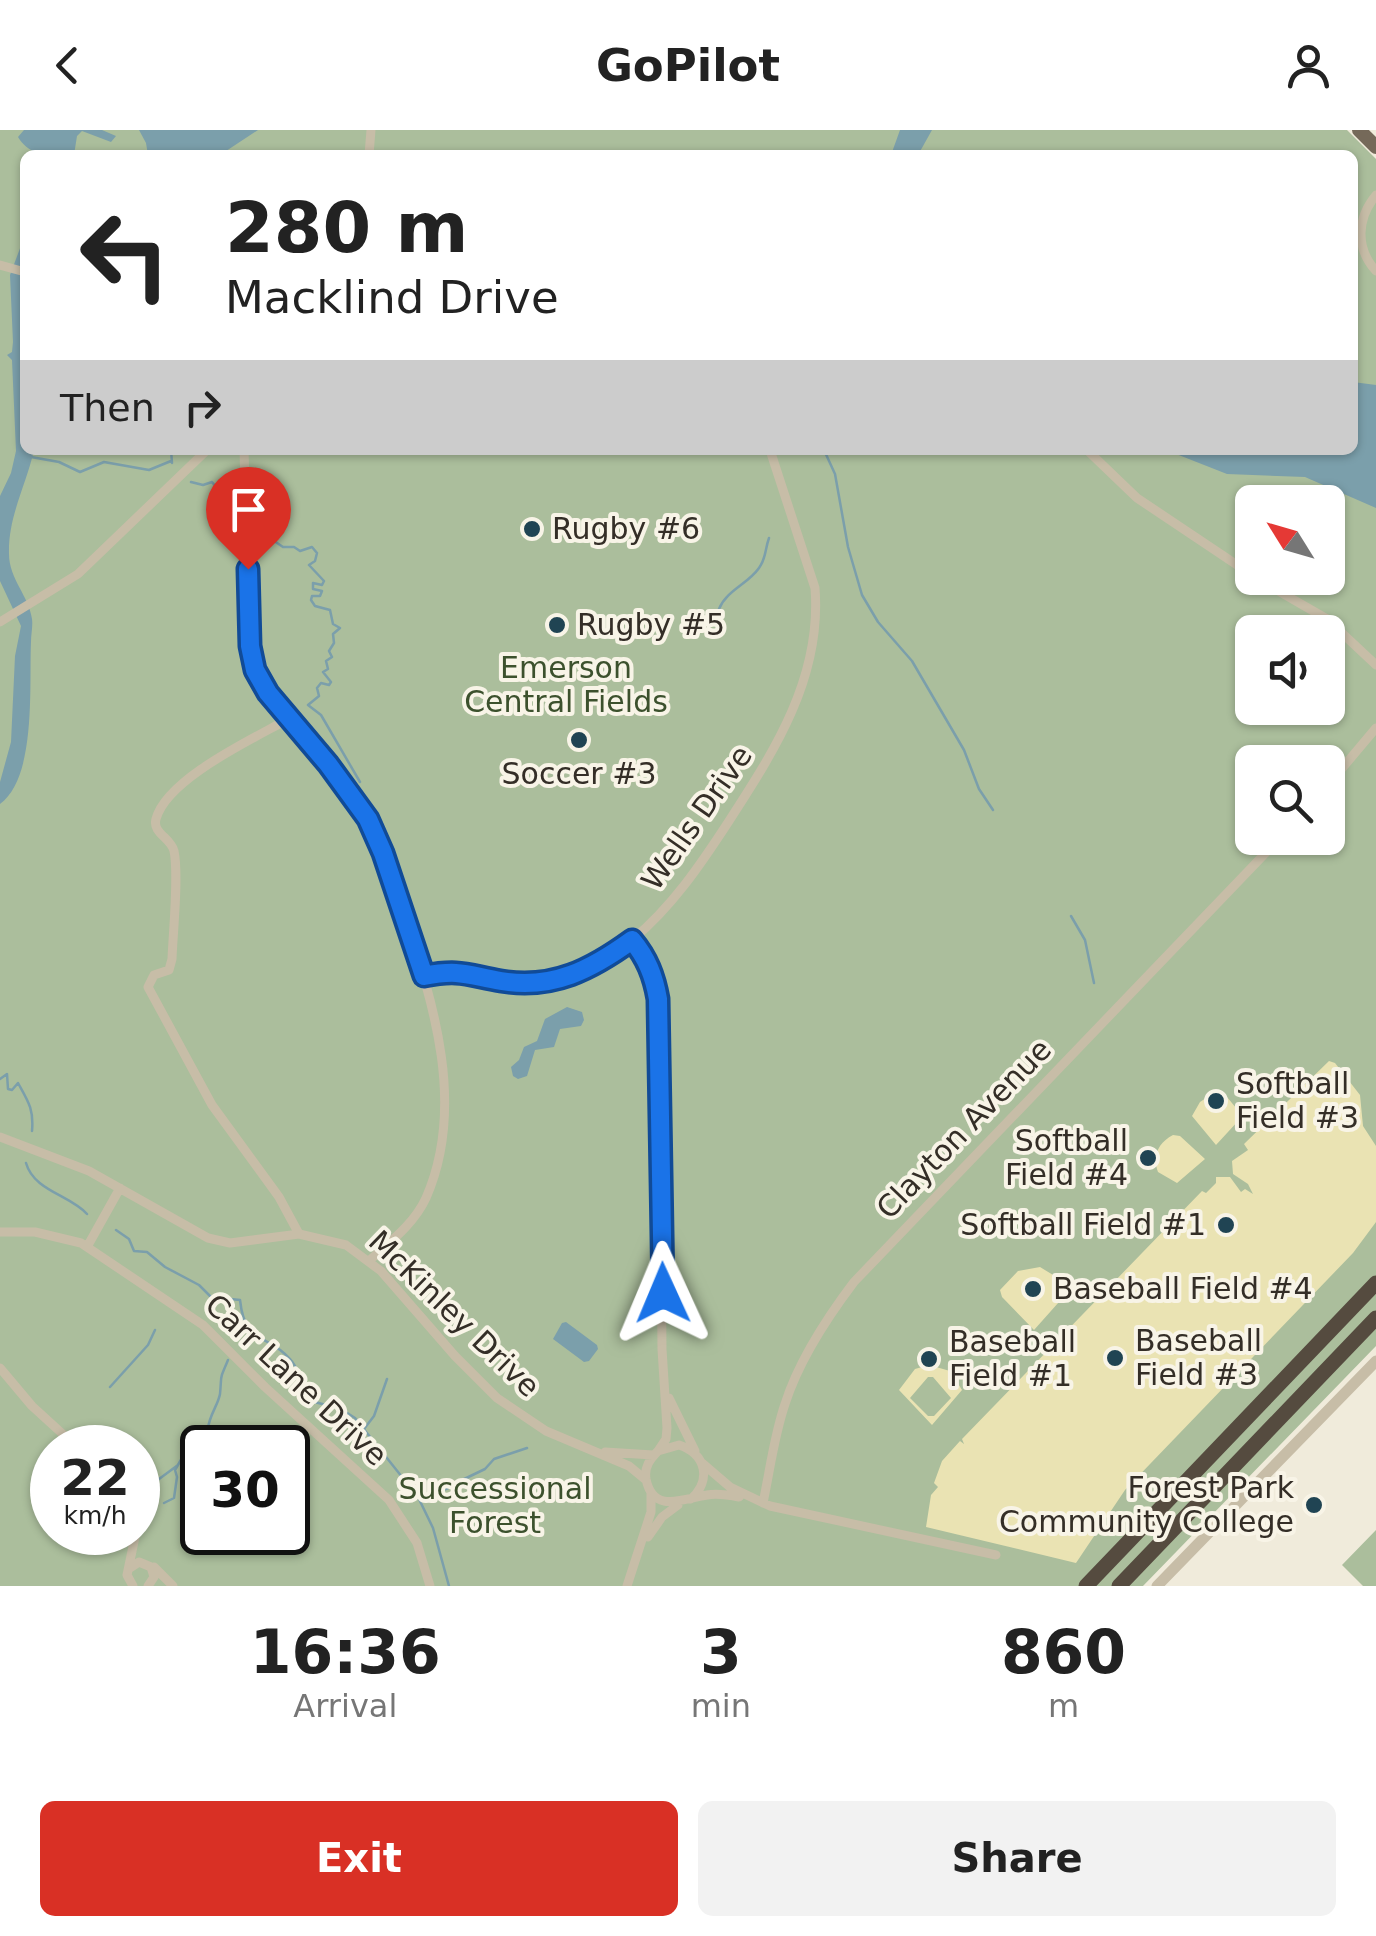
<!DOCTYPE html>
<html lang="en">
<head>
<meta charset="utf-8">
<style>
	body { margin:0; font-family:"DejaVu Sans",sans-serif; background:#f2f2f2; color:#222; height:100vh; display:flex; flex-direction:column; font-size:38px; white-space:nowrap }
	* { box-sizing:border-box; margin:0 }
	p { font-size:32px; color:#767676 }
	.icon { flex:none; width:55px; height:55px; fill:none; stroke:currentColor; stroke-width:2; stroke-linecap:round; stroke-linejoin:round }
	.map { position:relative; height:1456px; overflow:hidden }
	.drawer { display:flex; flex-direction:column; background:#fff; flex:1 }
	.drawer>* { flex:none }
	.banner { position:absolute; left:20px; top:20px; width:1338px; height:305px; border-radius:15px; box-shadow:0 2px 8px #0004; background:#fff; color:#222; overflow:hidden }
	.needle { width:65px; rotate:307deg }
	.controls { position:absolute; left:1235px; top:355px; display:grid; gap:20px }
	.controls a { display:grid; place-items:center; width:110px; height:110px; border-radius:15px; background:#fff; box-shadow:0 2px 8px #0004; font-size:50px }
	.speed { position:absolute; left:30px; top:1295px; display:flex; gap:20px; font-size:50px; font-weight:700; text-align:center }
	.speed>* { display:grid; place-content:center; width:130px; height:130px; border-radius:50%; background:#fff; box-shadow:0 2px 8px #0004; line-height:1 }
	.speed small { font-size:25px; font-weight:400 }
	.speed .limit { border:5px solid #111; border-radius:15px; background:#fff; color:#111 }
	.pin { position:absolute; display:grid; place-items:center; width:85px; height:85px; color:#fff; margin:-102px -42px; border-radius:50% 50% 50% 0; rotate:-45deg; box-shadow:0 0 10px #0007 }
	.pin .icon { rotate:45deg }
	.me { position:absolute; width:110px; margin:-55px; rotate:359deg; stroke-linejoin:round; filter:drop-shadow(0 0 8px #0008) }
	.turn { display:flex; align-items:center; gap:35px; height:210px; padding:0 40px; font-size:45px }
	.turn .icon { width:130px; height:130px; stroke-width:2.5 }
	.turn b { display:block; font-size:70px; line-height:85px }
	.then { display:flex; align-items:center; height:95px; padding:0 40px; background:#0003; gap:20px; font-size:38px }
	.eta { display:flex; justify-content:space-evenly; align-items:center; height:170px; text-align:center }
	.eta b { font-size:60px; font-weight:800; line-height:70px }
	.cta { display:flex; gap:20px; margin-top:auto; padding:20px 40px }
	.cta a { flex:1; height:115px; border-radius:15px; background:#d93025; color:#fff; font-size:40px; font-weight:800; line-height:115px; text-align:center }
	.cta a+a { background:#f2f2f2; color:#222 }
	header { display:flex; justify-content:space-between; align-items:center; height:130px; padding:0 40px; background:#fff; font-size:45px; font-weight:800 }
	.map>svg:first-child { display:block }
	.green { fill:#abbe9c; fill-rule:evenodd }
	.sand { fill:#eae3b3; fill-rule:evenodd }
	.water { fill:#7b9fab }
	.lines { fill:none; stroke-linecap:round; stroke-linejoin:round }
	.stream { stroke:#7b9fab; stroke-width:2.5 }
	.minor { stroke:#c7bda7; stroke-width:9 }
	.tertiary { stroke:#c7bda7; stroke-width:11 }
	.primary { stroke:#756959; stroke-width:14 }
	.motorway { stroke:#554b3f; stroke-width:15 }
	.route-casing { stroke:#114b97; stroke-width:25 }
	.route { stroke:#1a73e8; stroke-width:18 }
	.poi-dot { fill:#204453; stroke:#f8f4e7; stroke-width:4 }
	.labels { text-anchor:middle; stroke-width:8; stroke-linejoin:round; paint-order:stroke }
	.poi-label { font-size:30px; fill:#342e27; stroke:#f8f4e7; text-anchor:start }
	.park-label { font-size:30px; fill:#3c512d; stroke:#f8f4e7 }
	.street-label { font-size:30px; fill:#342e27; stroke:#f8f4e7 }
</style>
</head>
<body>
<header><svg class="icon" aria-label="back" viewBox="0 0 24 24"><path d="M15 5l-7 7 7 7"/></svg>GoPilot<svg class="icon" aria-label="person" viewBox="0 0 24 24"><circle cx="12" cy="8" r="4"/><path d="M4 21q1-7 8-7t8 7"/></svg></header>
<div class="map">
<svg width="1376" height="1456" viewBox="0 0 1376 1456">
	<rect width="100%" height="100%" fill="#f0ebdb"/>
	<!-- green -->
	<path class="green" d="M 0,0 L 1347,0 L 1376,29 L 1376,1216 L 1143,1456 L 0,1456 ZM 25,25 L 1352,25 L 1352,320 L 25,320 ZM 1252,372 L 1328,372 L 1328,448 L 1252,448 ZM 1252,502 L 1328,502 L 1328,578 L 1252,578 ZM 1252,632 L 1328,632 L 1328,708 L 1252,708 ZM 52,1318 L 138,1318 L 138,1402 L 52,1402 ZM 202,1318 L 288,1318 L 288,1402 L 202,1402 Z
		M 1376,1400 L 1376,1456 L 1363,1456 L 1342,1435 Z"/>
	<!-- sand -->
	<path class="sand" d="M 1329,931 L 1335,933 L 1360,965 L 1363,996 L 1376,1016 L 1376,1092 L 1353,1123 L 1125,1360 L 1076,1433 L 926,1397 L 931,1365 L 938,1357 L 934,1353 L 942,1331 L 960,1311 L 964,1314 L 962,1309 L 1202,1061 L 1206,1063 L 1216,1053 L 1216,1047 L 1230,1047 L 1241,1062 L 1245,1059 L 1253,1064 L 1248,1054 L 1233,1044 L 1232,1031 L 1248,1020 L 1244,1014 Z
		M 1209,966 L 1227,967 L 1241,984 L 1239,990 L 1216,1015 L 1192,986 L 1200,972 Z
		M 1173,1005 L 1180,1006 L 1205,1029 L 1177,1053 L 1158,1042 C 1152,1026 1158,1013 1173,1005 Z
		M 1040,1137 L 1058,1148 L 1067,1163 L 1034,1200 L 1002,1167 L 1000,1160 L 1018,1141 Z
		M 929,1235 L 950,1241 L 962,1260 L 932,1295 L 899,1260 L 915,1239 ZM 928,1247 L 933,1247 L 951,1268 L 934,1286 L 928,1286 L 910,1268 Z"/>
	<!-- water -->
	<path class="water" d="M 24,0 L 102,0 L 116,6 L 111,12 L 82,1 L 77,6 L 74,25 C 51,25 31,28 18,7 Z
		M 139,0 L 258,0 L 220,25 L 148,25 L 146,13 Z
		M 900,0 L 932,0 L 918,25 L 891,25 Z
		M 25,105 L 25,320 L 34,320 C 26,356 8,386 9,424 C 9,449 29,466 32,489 C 33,496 31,504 31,512 C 29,554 37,647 0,674 L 0,652 L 11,612 L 15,526 L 21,496 L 0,451 L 0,366 L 11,343 L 16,321 L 12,230 L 7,225 L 12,222 L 13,212 L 10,145 Z
		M 1353,252 L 1376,255 L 1376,378 L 1305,347 L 1227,344 L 1166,320 L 1352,320 Z
		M 567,877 L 582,882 L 584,890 L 581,896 L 560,899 L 554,917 L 535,920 L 527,946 L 518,949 L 513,946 L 511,937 L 519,930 L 524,917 L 537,911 L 545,889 Z
		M 566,1192 L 597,1215 L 598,1219 L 589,1231 L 584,1232 L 553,1209 L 562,1193 Z"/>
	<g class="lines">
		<!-- stream -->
		<path class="stream" d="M 171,320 L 172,333
			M 824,320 L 835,344 L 848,417 L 862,465 L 878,492 L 912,531 L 964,620 L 979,659 L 993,680
			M 31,327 L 59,332 L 80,342 L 104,332 L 149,340 L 171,331
			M 191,352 L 203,355 L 212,352 L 224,367 L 226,379 L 235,385
			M 258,400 L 283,417 L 294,417 L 300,421 L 312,417 L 317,423 L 315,431 L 309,435 L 324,451 L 322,455 L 313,453 L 313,459 L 322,461 L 320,466 L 312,466 L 311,470 L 315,476 L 330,480 L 333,494 L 340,498 L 333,504 L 334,513 L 329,521 L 332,527 L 326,531 L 328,539 L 323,542 L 331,552 L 329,555 L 321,553 L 317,558 L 319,566 L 308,575 L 321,585 L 360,652
			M 719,479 C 727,460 748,454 759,438 C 766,429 765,419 769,408
			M 1071,786 L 1085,810 L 1094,853
			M 0,949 L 7,944 L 8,959 L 12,960 L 18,953 C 28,971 34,979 32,1001
			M 26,1033 C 34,1061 70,1065 87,1084
			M 116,1100 L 129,1109 L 134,1121 L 147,1122 L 165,1137 L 199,1155 L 211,1167 L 240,1170 C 245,1216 266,1202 290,1229 C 298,1238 299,1247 308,1255 L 311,1271 L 341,1279 L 355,1288 L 418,1367 L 433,1398 L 449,1456
			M 240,1215 L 251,1202
			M 110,1257 L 148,1215 L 155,1200
			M 364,1299 L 374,1286 L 387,1249
			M 458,1352 L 485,1339 L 494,1329 L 527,1318
			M 148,1363 L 155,1352 L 178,1335
			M 422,1369 L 453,1356
			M 164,1373 L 174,1368 L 177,1347 L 175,1340 L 182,1328 L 184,1313 L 208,1298 C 210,1284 218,1275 220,1264 C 222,1243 219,1251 228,1230"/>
		<!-- minor -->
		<path class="minor" d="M 369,25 L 371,0
			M 1376,65 C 1357,88 1355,118 1376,141
			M 0,135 L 25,142
			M 244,320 L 250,517 C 260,575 324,623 357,672 C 380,707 391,746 404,785 C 434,874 466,977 426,1068 C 414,1094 390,1112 370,1130
			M 1087,320 L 1137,368 L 1252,445
			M 1256,448 L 1327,489 L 1376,535
			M 0,492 L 78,444 L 207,320
			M 290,588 C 255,608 167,648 156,689 C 152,703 171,708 174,721 C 179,745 173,802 172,829 L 169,840 L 154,845 L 148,857 L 212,975 L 279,1067 L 299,1104
			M 1328,655 L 1376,598
			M 424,846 C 460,839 467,846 501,851 C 553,860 592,839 632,810
			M 0,1007 L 89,1041 L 208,1108 L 230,1113 L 299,1104 L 346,1115 L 381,1141 L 455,1226 L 497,1268 L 546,1301 L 629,1336 L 646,1350
			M 0,1102 L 35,1102 L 81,1113 L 203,1195 L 265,1257 L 389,1370 L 417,1413 L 430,1456
			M 87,1117 L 120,1058
			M 0,1238 L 32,1276 L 78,1318
			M 669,1268 L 695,1321
			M 658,1321 L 666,1309 L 667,1298 L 662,1219 L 659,869 L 652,840 L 632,810 C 672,777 701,734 729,691 C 775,620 822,547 815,458 L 770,320
			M 605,1322 L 653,1325
			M 702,1333 L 730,1357 L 770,1376 L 996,1425
			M 691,1369 C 712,1350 706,1324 679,1315 L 658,1321 C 650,1329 644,1337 646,1349 C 653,1385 685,1368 707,1365 C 718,1363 729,1365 739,1367
			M 763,1373 C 770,1340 774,1306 785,1274 C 799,1230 826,1189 854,1152 L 1280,708
			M 648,1407 L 662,1387 L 678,1375
			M 154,1437 L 173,1456
			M 130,1438 L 139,1432 L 151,1437 L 154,1447 L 148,1456
			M 133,1456 L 127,1445 L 136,1402
			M 627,1456 L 651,1382 L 651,1363"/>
		<!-- tertiary -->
		<path class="tertiary" d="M 1157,1456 L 1376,1231"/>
		<!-- primary -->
		<path class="primary" d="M 1359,0 L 1376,17"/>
		<!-- motorway -->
		<path class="motorway" d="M 1086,1456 L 1376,1153
			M 1119,1456 L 1376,1188"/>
	</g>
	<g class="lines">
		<!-- route casing -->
		<g class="route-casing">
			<path id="route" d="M 248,439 L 250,516 L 255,540 L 268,563 L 328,634 L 368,689 L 383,723 L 424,846 C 460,839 467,845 501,851 C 553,860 592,839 632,810 C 647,828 654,846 658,869 L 663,1163"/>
		</g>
		<!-- route -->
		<use href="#route" class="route"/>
	</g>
	<!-- markers -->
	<g class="poi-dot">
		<circle cx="532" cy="399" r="10"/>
		<circle cx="557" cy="495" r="10"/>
		<circle cx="579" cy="610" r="10"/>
		<circle cx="1216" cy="971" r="10"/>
		<circle cx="1148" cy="1028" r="10"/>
		<circle cx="1226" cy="1095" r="10"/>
		<circle cx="1033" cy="1159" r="10"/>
		<circle cx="1115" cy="1228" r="10"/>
		<circle cx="929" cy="1229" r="10"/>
		<circle cx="1314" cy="1375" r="10"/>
	</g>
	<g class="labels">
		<!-- poi labels -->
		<g class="poi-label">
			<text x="552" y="409">Rugby #6</text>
			<text x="577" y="505">Rugby #5</text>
			<text x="579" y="654" text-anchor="middle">Soccer #3</text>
			<text x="1236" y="964">Softball<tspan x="1236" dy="34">Field #3</tspan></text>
			<text x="1128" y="1021" text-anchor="end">Softball<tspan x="1128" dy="34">Field #4</tspan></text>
			<text x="1206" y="1105" text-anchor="end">Softball Field #1</text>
			<text x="1053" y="1169">Baseball Field #4</text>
			<text x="1135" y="1221">Baseball<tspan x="1135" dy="34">Field #3</tspan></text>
			<text x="949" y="1222">Baseball<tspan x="949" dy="34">Field #1</tspan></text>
			<text x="1294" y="1368" text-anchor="end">Forest Park<tspan x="1294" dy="34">Community College</tspan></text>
		</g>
		<!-- park labels -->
		<g class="park-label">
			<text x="566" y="548">Emerson<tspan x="566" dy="34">Central Fields</tspan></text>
			<text x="495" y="1369">Successional<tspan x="495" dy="34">Forest</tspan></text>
		</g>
		<!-- street labels -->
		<g class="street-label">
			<text transform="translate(697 688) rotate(-55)" y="10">Wells Drive</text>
			<text transform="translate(964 999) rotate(-46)" y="10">Clayton Avenue</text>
			<text transform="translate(454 1184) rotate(44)" y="10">McKinley Drive</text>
			<text transform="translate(296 1250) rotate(43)" y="10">Carr Lane Drive</text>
		</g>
	</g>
</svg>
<div class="controls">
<a><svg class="needle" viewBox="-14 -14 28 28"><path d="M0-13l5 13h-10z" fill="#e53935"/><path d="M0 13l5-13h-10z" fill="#767676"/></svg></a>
<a><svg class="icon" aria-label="sound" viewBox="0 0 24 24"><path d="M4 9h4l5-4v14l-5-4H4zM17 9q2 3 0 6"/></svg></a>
<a><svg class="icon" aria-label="search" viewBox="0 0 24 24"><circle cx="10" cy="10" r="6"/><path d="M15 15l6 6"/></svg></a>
</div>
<div class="speed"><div>22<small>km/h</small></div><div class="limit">30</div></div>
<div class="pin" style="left:248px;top:439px;background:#d93025"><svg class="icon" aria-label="arrive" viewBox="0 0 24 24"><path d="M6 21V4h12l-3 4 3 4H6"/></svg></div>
<svg class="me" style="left:663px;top:1163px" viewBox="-20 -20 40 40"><path d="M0-17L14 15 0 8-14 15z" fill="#1a73e8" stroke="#fff" stroke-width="4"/></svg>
<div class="banner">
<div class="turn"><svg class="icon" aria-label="left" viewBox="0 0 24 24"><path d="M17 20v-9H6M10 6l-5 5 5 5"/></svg><div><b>280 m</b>Macklind Drive</div></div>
<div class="then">Then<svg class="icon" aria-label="right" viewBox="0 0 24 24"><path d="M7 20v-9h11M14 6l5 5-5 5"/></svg></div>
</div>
</div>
<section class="drawer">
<div class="eta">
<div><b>16:36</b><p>Arrival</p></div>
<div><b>3</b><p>min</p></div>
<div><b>860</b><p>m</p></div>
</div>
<div class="cta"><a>Exit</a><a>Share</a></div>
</section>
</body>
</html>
